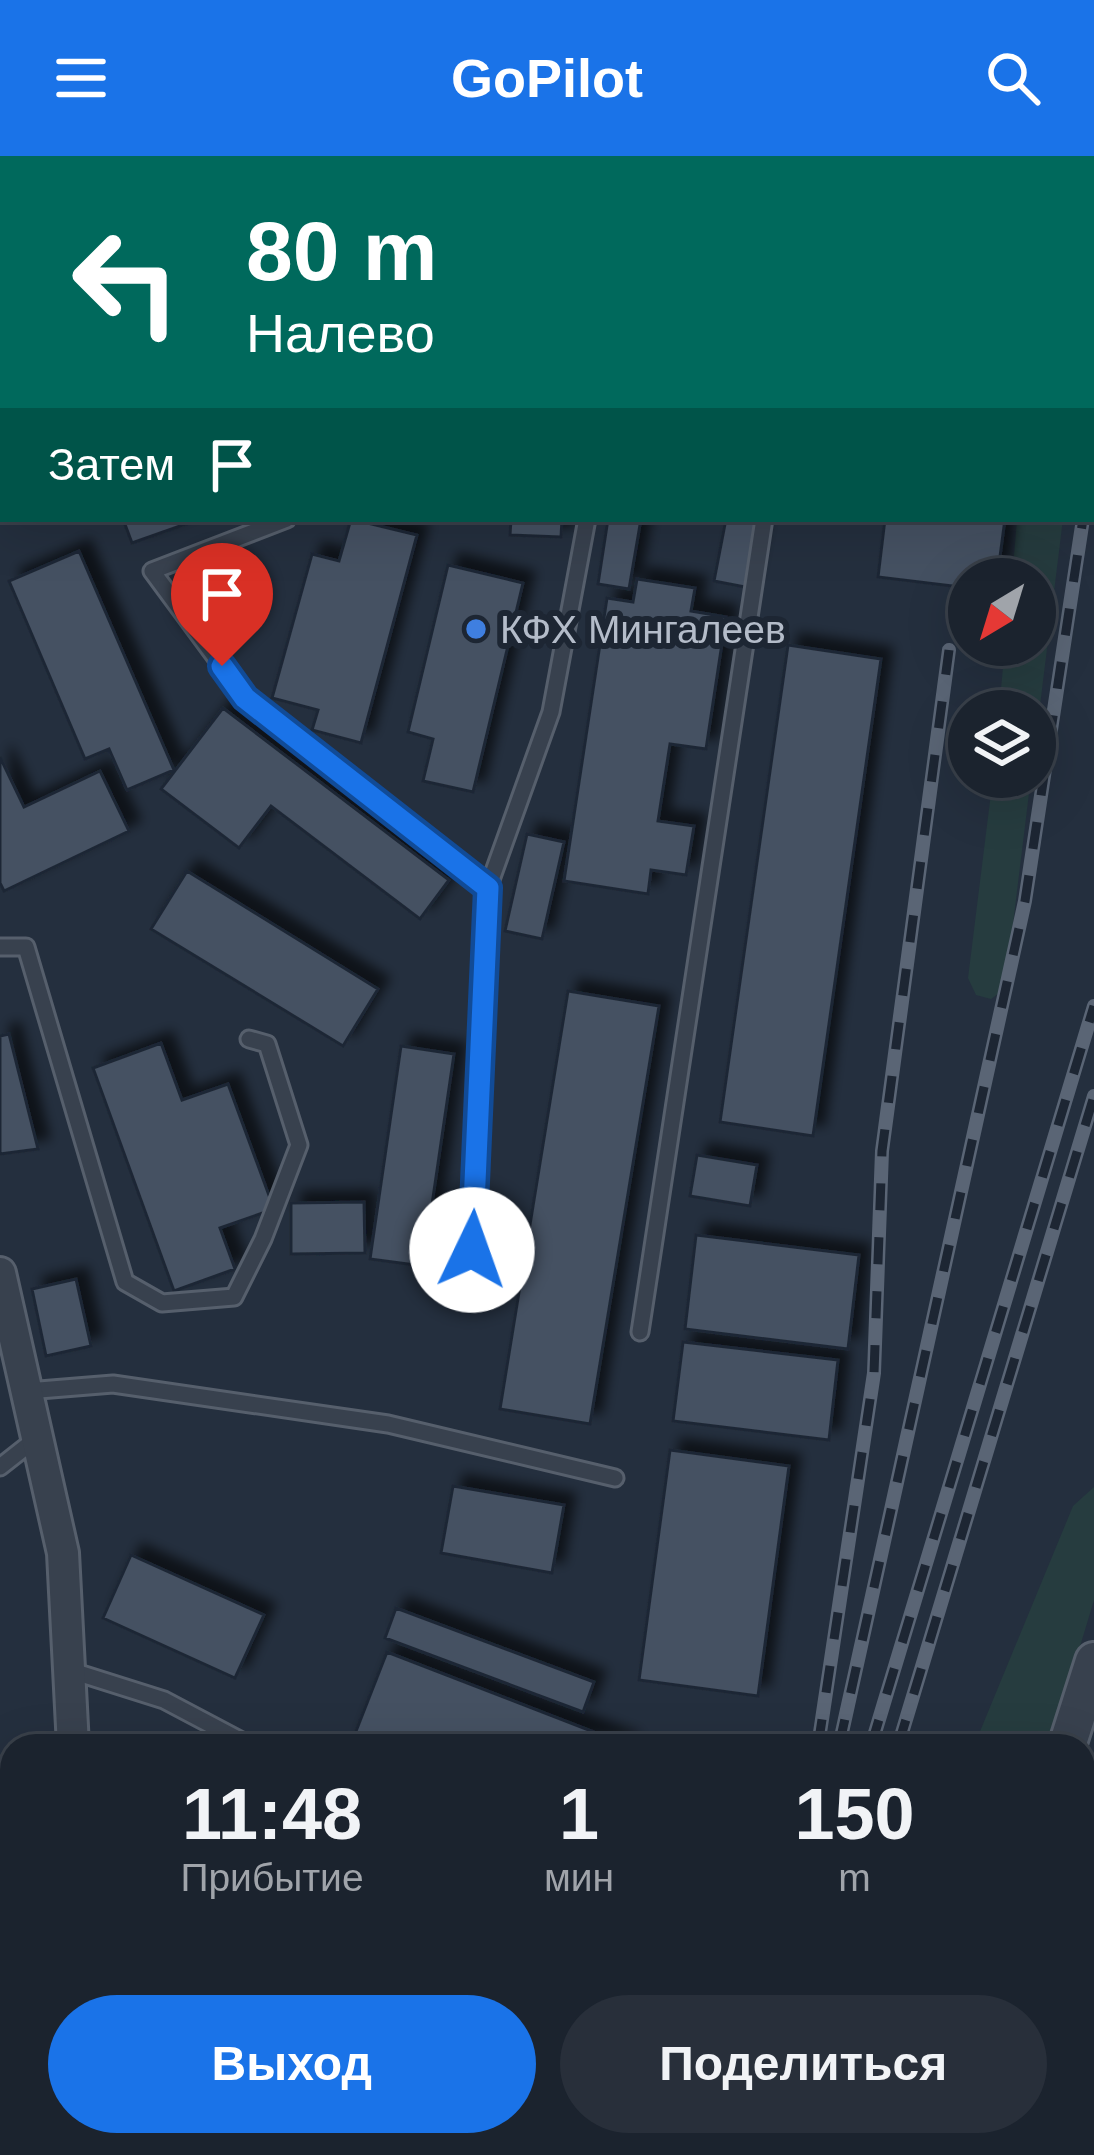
<!DOCTYPE html>
<html lang="ru">
<head>
<meta charset="utf-8">
<style>
	body { margin:0; font-family:Helvetica,sans-serif; background:#282f3a; color:#f1f3f6; height:100vh; display:flex; flex-direction:column; font-size:45px; white-space:nowrap }
	* { box-sizing:border-box; margin:0 }
	p { font-size:39px; color:#a0a4aa }
	.icon { flex:none; width:66px; height:66px; fill:none; stroke:currentColor; stroke-width:2; stroke-linecap:round; stroke-linejoin:round }
	.map { position:relative; flex:1; overflow:hidden }
	.drawer { position:absolute; left:0px; top:1578px; width:1095px; height:423px; display:flex; flex-direction:column; background:#1b232e; border-radius:36px 36px 0 0; box-shadow:0 12px 48px #0002,0 0 0 3px #39404a }
	.drawer>* { flex:none }
	.banner { position:absolute; left:0px; top:0px; width:1095px; height:366px; box-shadow:0 12px 48px #0002,0 0 0 3px #39404a; background:#00695c; color:#fff; overflow:hidden }
	.needle { width:78px; rotate:218deg }
	.controls { position:absolute; left:948px; top:402px; display:grid; gap:24px }
	.controls a { display:grid; place-items:center; width:108px; height:108px; border-radius:50%; background:#1b232e; box-shadow:0 12px 48px #0002,0 0 0 3px #39404a; font-size:60px }
	.pin { position:absolute; display:grid; place-items:center; width:102px; height:102px; color:#fff; margin:-123px -51px; border-radius:50% 50% 50% 0; rotate:-45deg; box-shadow:0 0 12px #0007 }
	.pin .icon { rotate:45deg }
	.me { position:absolute; width:132px; margin:-66px; rotate:3deg; stroke-linejoin:round; filter:drop-shadow(0 0 9px #0008) }
	.turn { display:flex; align-items:center; gap:42px; height:252px; padding:0 48px; font-size:54px }
	.turn .icon { width:156px; height:156px; stroke-width:2.5 }
	.turn b { display:block; font-size:84px; line-height:102px }
	.then { display:flex; align-items:center; height:114px; padding:0 48px; background:#0003; gap:24px; font-size:45px }
	.eta { display:flex; justify-content:space-evenly; align-items:center; height:204px; text-align:center }
	.eta b { font-size:72px; font-weight:600; line-height:84px }
	.cta { display:flex; gap:24px; margin-top:auto; padding:24px 48px }
	.cta a { flex:1; height:138px; border-radius:72px; background:#1a73e8; color:#fff; font-size:48px; font-weight:600; line-height:138px; text-align:center }
	.cta a+a { background:#282f3a; color:#f1f3f6 }
	header { display:flex; justify-content:space-between; align-items:center; height:156px; padding:0 48px; background:#1a73e8; color:#fff; font-size:54px; font-weight:600 }
	.map>svg:first-child { display:block }
	.green { fill:#263c3f }
	.building { fill:#455162; stroke:#1f2835; stroke-width:3; filter:url(#shadow) }
	.lines { fill:none; stroke-linecap:round; stroke-linejoin:round }
	.service-casing { stroke:#565f6c; stroke-width:21 }
	.minor-casing { stroke:#565f6c; stroke-width:36 }
	.tertiary-casing { stroke:#565f6c; stroke-width:42 }
	.primary-casing { stroke:#414a57; stroke-width:51 }
	.path { stroke:#44595c; stroke-width:6; stroke-dasharray:9 9; stroke-linecap:butt }
	.service { stroke:#38414e; stroke-width:15 }
	.minor { stroke:#38414e; stroke-width:30 }
	.tertiary { stroke:#38414e; stroke-width:36 }
	.primary { stroke:#56606e; stroke-width:45 }
	.rail-casing { stroke:#5a6575; stroke-width:14 }
	.rail { stroke:#1d2633; stroke-width:9; stroke-dasharray:27; stroke-linecap:butt }
	.route-casing { stroke:#114b97; stroke-width:30 }
	.route { stroke:#1a73e8; stroke-width:21 }
	.shop-dot { fill:#3f7fe0; stroke:#1d2633; stroke-width:4.5 }
	.labels { text-anchor:middle; stroke-width:12; stroke-linejoin:round; paint-order:stroke }
	.poi-label { font-size:39px; fill:#b4bcc9; stroke:#1d2633; text-anchor:start }
</style>
</head>
<body>
<header><svg class="icon" aria-label="menu" viewBox="0 0 24 24"><path d="M4 6h16M4 12h16M4 18h16"/></svg>GoPilot<svg class="icon" aria-label="search" viewBox="0 0 24 24"><circle cx="10" cy="10" r="6"/><path d="M15 15l6 6"/></svg></header>
<div class="map">
<svg width="1094" height="1999" viewBox="0 0 1094 1999">
	<defs>
		<filter id="shadow"><feDropShadow dx="11" dy="-11" stdDeviation="6" flood-color="#0009"/></filter>
	</defs>
	<rect width="100%" height="100%" fill="#242f3e"/>
	<!-- green -->
	<path class="green" d="M 1017,363 L 1063,363 L 1035,590 L 1035,555 L 999,555 L 1005,489 L 1035,489 L 1035,423 L 1012,423 Z
		M 993,621 L 1031,621 L 1005,833 L 991,843 L 976,839 L 968,822 Z
		M 1094,1331 L 1094,1444 L 1050,1590 L 974,1590 L 1073,1350 Z"/>
	<!-- building -->
	<path class="building" d="M 123,363 L 200,363 L 132,387 Z
		M 351,363 L 417,379 L 361,587 L 312,574 L 318,554 L 272,542 L 312,398 L 339,405 Z
		M 511,363 L 562,363 L 561,381 L 510,379 Z
		M 608,363 L 641,363 L 629,433 L 598,428 Z
		M 726,363 L 758,363 L 745,431 L 714,425 Z
		M 885,363 L 1005,363 L 997,423 L 969,423 L 969,432 L 878,421 Z
		M 79,395 L 174,614 L 127,634 L 109,593 L 85,603 L 9,425 Z
		M 448,409 L 523,427 L 473,636 L 423,625 L 433,583 L 408,576 Z
		M 637,423 L 695,432 L 691,455 L 726,461 L 706,593 L 670,588 L 658,665 L 694,670 L 686,719 L 651,714 L 648,738 L 564,725 L 607,442 L 633,446 Z
		M 788,489 L 881,503 L 813,980 L 720,966 Z
		M 223,552 L 449,724 L 420,763 L 271,650 L 239,692 L 161,633 Z
		M 0,601 L 24,651 L 100,615 L 129,675 L 4,735 L 0,727 Z
		M 527,678 L 564,686 L 542,783 L 505,775 Z
		M 187,715 L 378,833 L 343,890 L 151,773 Z
		M 568,835 L 659,850 L 590,1268 L 500,1253 Z
		M 9,878 L 38,993 L 0,998 L 0,880 Z
		M 161,887 L 182,944 L 228,928 L 274,1053 L 220,1072 L 235,1113 L 174,1135 L 93,912 Z
		M 401,890 L 454,898 L 423,1110 L 370,1103 Z
		M 697,999 L 757,1009 L 750,1050 L 690,1040 Z
		M 364,1046 L 365,1097 L 291,1098 L 291,1047 Z
		M 696,1079 L 859,1099 L 848,1193 L 685,1173 Z
		M 76,1123 L 91,1190 L 46,1200 L 32,1133 Z
		M 683,1186 L 838,1204 L 829,1284 L 673,1265 Z
		M 670,1294 L 789,1310 L 758,1540 L 639,1524 Z
		M 453,1330 L 564,1349 L 552,1417 L 441,1397 Z
		M 131,1399 L 264,1459 L 235,1522 L 103,1462 Z
		M 396,1452 L 594,1526 L 583,1556 L 385,1482 Z
		M 387,1496 L 630,1590 L 351,1588 Z
		M 75,1989 L 115,1989 L 112,1999 L 74,1999 Z
		M 201,1989 L 309,1989 L 318,1992 L 315,1999 L 197,1999 Z"/>
	<g class="lines">
		<!-- service casing -->
		<g class="service-casing">
			<path id="service" d="M 287,363 L 152,415 L 245,541 L 488,732
				M 0,791 L 26,791 L 125,1126 L 162,1147 L 234,1141 L 263,1083 L 299,989 L 267,888 L 249,883
				M 472,1093 L 488,732 L 551,556 L 587,363
				M 640,1176 L 764,363
				M 27,1235 L 113,1228 L 388,1268 L 615,1322
				M 0,1311 L 37,1282
				M 69,1514 L 164,1544 L 251,1590"/>
		</g>
		<!-- minor casing -->
		<g class="minor-casing">
			<path id="minor" d="M 657,0 L 658,3
				M 0,289 L 3,287
				M 0,1117 L 63,1397 L 73,1590
				M 17,1999 L 20,1989"/>
		</g>
		<!-- tertiary casing -->
		<g class="tertiary-casing">
			<path id="tertiary" d="M 1067,1590 L 1094,1505
				M 939,1999 L 942,1989"/>
		</g>
		<!-- primary casing -->
		<g class="primary-casing">
			<path id="primary" d="M 261,3 L 267,0
				M 423,3 L 429,0
				M 0,135 L 3,133
				M 0,201 L 3,200"/>
		</g>
		<!-- path -->
		<path class="path" d="M 188,3 L 195,0
			M 524,3 L 530,0"/>
		<!-- service -->
		<use href="#service" class="service"/>
		<!-- minor -->
		<use href="#minor" class="minor"/>
		<!-- tertiary -->
		<use href="#tertiary" class="tertiary"/>
		<!-- primary -->
		<use href="#primary" class="primary"/>
		<!-- rail casing -->
		<g class="rail-casing">
			<path id="rail" d="M 1092,246 L 1094,219
				M 818,1590 L 874,1217 L 882,995 L 949,494
				M 839,1590 L 1025,745 L 1083,363
				M 871,1590 L 1094,850
				M 898,1590 L 1094,940
				M 586,1999 L 590,1989
				M 711,1999 L 714,1989
				M 748,1999 L 751,1989
				M 787,1999 L 790,1989"/>
		</g>
		<!-- rail -->
		<use href="#rail" class="rail"/>
	</g>
	<g class="lines">
		<!-- route casing -->
		<g class="route-casing">
			<path id="route" d="M 222,510 L 245,542 L 488,732 L 472,1094"/>
		</g>
		<!-- route -->
		<use href="#route" class="route"/>
	</g>
	<!-- markers -->
	<circle class="shop-dot" cx="476" cy="473" r="12"/>
	<g class="labels">
		<!-- poi labels -->
		<g class="poi-label">
			<text x="500" y="487">КФХ Мингалеев</text>
		</g>
	</g>
</svg>
<div class="controls">
<a><svg class="needle" viewBox="-14 -14 28 28"><path d="M0-13l5 13h-10z" fill="#e53935"/><path d="M0 13l5-13h-10z" fill="#a0a4aa"/></svg></a>
<a><svg class="icon" aria-label="layers" viewBox="0 0 24 24"><path d="M12 4l9 5-9 5-9-5zM3 14l9 5 9-5"/></svg></a>
</div>
<div class="pin" style="left:222px;top:510px;background:#d93025"><svg class="icon" aria-label="arrive" viewBox="0 0 24 24"><path d="M6 21V4h12l-3 4 3 4H6"/></svg></div>
<svg class="me" style="left:472px;top:1094px" viewBox="-20 -20 40 40"><circle r="19" fill="#fff"/><path d="M0-13L10 11 0 6-10 11z" fill="#1a73e8"/></svg>
<div class="banner">
<div class="turn"><svg class="icon" aria-label="left" viewBox="0 0 24 24"><path d="M17 20v-9H6M10 6l-5 5 5 5"/></svg><div><b>80 m</b>Налево</div></div>
<div class="then">Затем<svg class="icon" aria-label="arrive" viewBox="0 0 24 24"><path d="M6 21V4h12l-3 4 3 4H6"/></svg></div>
</div>
<section class="drawer">
<div class="eta">
<div><b>11:48</b><p>Прибытие</p></div>
<div><b>1</b><p>мин</p></div>
<div><b>150</b><p>m</p></div>
</div>
<div class="cta"><a>Выход</a><a>Поделиться</a></div>
</section>
</div>
</body>
</html>
